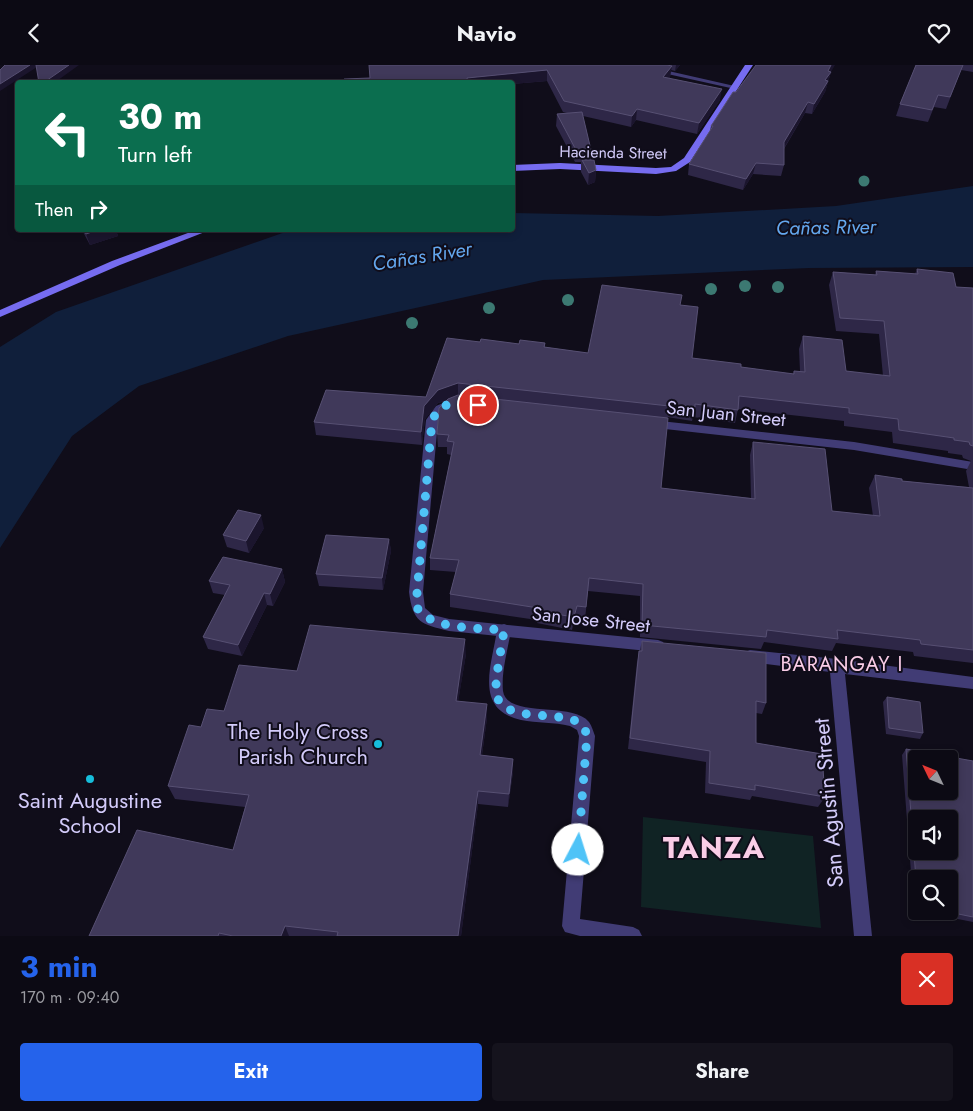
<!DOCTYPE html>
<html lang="en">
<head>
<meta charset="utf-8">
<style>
	body { margin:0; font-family:Jost,sans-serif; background:#15131d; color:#f1f3f6; height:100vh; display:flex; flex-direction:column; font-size:19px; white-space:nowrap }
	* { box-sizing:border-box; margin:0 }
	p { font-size:16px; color:#9a9aa0 }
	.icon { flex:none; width:28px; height:28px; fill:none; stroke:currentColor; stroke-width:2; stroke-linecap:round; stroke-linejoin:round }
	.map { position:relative; height:871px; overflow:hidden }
	.panel { display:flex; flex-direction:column; background:#0c0a14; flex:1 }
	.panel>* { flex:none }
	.guide { position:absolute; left:15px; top:15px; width:500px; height:152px; border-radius:5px; box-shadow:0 2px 8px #0003,0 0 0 1px #2c2b34; background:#0b6e4f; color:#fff; overflow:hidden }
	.needle { width:32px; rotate:313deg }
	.buttons { position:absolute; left:908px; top:685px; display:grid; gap:10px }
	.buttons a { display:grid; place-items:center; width:50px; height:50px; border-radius:5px; background:#0c0a14; box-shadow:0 2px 8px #0003,0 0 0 1px #2c2b34; font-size:25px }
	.pin { position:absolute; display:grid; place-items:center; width:42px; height:42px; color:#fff; margin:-21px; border:2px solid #fff; border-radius:50%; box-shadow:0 1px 5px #0007 }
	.me { position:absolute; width:55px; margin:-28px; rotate:5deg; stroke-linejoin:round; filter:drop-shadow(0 0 4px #0008) }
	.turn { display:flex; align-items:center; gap:18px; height:105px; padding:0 20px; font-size:22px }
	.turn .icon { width:65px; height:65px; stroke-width:2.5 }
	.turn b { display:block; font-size:35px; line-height:42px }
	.then { display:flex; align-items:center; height:48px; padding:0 20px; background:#0003; gap:10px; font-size:19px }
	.round { display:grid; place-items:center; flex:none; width:52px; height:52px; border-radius:5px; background:#15131d }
	.headline { display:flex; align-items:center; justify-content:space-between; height:85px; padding:0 20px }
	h1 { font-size:30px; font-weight:700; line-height:38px; color:#2563eb }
	.cta { display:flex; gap:10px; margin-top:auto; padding:10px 20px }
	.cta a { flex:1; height:58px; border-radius:5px; background:#2563eb; color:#fff; font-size:20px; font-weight:700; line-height:58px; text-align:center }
	.cta a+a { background:#15131d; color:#f1f3f6 }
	header { display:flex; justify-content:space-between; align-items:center; height:65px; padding:0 20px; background:#0c0a14; font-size:22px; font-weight:700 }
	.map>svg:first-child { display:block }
	.green { fill:#102324 }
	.water { fill:#101f3b }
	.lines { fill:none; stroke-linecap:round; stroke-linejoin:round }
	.lane { fill:#413c75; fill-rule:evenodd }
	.street { fill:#413c75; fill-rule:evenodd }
	.secondary { fill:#766cf0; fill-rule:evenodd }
	.tree { fill:#3c7972 }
	.wall { fill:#2e2747; fill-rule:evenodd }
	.shaded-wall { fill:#1b152d }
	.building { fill:#40395a; stroke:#575073; fill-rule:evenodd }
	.route { stroke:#4fc3f7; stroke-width:9; stroke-dasharray:0 16.2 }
	.poi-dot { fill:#16bddb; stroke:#100d1a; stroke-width:2 }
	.labels { text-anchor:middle; stroke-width:4; stroke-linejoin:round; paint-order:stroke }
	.far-street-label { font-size:16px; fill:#d3cbfa; stroke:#100d1a }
	.street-label { font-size:19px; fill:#d3cbfa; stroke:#100d1a }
	.water-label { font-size:20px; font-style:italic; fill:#64a8ef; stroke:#100d1a }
	.neighbourhood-label { font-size:20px; letter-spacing:1px; fill:#facde7; stroke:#100d1a }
	.near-poi-label { font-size:22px; fill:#d3cbfa; stroke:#100d1a; text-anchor:end }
	.near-street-label { font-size:22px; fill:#d3cbfa; stroke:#100d1a }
	.near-district-label { font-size:29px; font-weight:bold; letter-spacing:1px; fill:#facde7; stroke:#100d1a }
</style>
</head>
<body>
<header><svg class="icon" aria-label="back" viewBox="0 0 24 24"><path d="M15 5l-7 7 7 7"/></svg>Navio<svg class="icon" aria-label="heart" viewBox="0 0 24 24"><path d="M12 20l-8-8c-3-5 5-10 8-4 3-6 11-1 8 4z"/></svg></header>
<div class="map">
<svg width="973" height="871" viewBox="0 0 973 871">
	<rect width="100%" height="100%" fill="#100d1a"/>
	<!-- green -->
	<path class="green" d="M 643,752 L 813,771 L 821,863 L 641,842 Z"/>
	<!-- water -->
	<path class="water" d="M 973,121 L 973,202 L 809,203 L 543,215 L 288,271 L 139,321 L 72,371 L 0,483 L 0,282 L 56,247 L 291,165 L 512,165 L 513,148 L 658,151 L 836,141 Z"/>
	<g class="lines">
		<!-- lane -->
		<path class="lane" d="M 504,559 L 509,561 L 511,565 C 508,584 501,607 503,626 C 507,654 572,636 589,657 C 592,661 593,666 595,671 L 580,854 L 633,862 L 639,865 L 642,871 L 580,871 L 565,867 L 562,861 L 579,671 L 577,665 L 570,661 C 554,657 537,658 521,655 C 473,644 492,600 497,565 L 499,561 Z"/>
		<!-- street -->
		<path class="street" d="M 627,0 L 642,0 L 739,22 L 735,24 Z
			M 453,334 L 459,338 C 453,345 444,344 438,355 L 423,527 L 425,543 L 433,550 L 449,554 L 658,575 L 663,577 L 665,581 L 663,585 L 658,587 L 449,566 C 421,559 413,558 409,527 L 426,355 L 436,341 Z
			M 651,355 L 854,377 L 973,397 L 973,405 L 854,385 L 647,362 L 645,359 L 647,356 Z
			M 750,585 L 837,594 L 973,612 L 973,624 L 845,609 L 872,871 L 854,871 L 830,607 L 750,597 L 745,595 L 743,591 L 745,587 Z"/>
		<!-- secondary -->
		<path class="secondary" d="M 745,0 L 753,0 L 690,97 L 676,106 L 656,109 L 560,104 L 512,106 L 512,100 L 560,98 L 656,103 L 671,102 L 684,93 Z
			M 196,165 L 210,165 L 120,200 L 0,252 L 0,245 L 112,196 Z"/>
	</g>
	<!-- trees -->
	<g class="tree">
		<circle cx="864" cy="116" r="5.5"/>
		<circle cx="745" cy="221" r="6"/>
		<circle cx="778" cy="222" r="6"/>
		<circle cx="711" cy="224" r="6"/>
		<circle cx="568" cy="235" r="6"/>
		<circle cx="489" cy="243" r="6"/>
		<circle cx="412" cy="258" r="6"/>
	</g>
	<!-- wall -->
	<path class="wall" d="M 369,0 L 680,0 L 675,6 L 671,5 L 670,12 L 669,13 L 720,35 L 697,69 L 636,55 L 631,62 L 583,51 L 591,85 L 591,95 L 596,105 L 595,117 L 588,120 L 581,107 L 581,97 L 575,97 L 556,61 L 557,49 L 567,48 L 563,47 L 547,16 L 512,19 L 512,18 L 370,13 Z
		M 916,0 L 973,0 L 973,7 L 961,5 L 946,44 L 934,42 L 928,57 L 896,51 L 900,39 Z
		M 831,7 L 825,27 L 812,49 L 805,48 L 784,84 L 784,100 L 781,111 L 753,109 L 743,125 L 688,110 L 689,99 L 710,66 L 711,61 L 736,27 Z
		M 82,165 L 116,165 L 118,171 L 90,180 Z
		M 917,204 L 956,222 L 973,223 L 973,598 L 914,591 L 913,587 L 836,578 L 832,586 L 764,577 L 761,584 L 640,572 L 640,531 L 588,526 L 585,554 L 575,553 L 572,565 L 537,558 L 537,555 L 450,542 L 450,529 L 456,507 L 430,505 L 430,493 L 451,390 L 447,389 L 447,382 L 438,382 L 437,369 L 446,336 L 438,338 L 425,354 L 422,380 L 316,370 L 314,357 L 426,332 L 480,277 L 519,279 L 545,278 L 545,282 L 588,288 L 680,240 L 692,293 L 741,302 L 793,309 L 794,306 L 800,306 L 799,284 L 803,271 L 846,306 L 883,311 L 879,269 L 836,266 L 829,220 L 833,207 L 875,210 L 876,206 L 915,209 ZM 738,344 L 844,356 L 844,361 L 892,367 L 893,378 L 948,386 L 948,388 L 962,390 L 963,393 L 971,396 L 966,406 L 969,422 L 902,416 L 875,410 L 869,423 L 873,451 L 832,446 L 753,377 L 750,390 L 751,433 L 661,423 L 667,352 L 692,356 L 693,352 L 735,358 Z
		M 264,463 L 249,488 L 227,482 L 223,470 Z
		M 389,474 L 391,486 L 383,525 L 319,521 L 316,509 Z
		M 282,504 L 285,517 L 273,541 L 267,540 L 242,591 L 208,584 L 203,572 L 225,530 L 213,528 L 209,516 Z
		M 642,576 L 766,638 L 762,649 L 756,648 L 756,678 L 825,732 L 818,742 L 752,731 L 750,735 L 705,728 L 706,697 L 628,684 L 637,597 Z
		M 466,589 L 458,636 L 487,653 L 482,690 L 513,694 L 513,707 L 508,742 L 478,739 L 461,871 L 89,871 L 233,785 L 245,742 L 175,734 L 168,721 L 201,662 L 224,646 L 297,606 Z
		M 887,632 L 923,668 L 920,674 L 886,669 L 883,637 Z
		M 906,684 L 973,696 L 973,857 L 917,846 L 949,846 L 916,814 L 916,846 L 914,846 L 902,690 Z"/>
	<!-- shaded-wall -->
	<path class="shaded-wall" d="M 30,0 L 37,0 L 37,2 L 0,26 L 0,19 Z
		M 69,0 L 79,0 L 54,18 L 43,18 Z
		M 676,0 L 680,0 L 675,6 Z
		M 831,0 L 835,0 L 831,7 L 825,27 L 812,49 L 814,39 L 828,6 Z
		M 672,1 L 670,12 L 662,22 L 663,12 Z
		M 547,5 L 547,16 L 512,19 L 512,18 L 468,18 L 467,13 Z
		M 722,24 L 720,35 L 697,69 L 699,58 Z
		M 808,37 L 805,48 L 781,88 L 784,77 Z
		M 637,44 L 636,55 L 631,62 L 632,51 Z
		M 756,98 L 753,109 L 743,125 L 746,114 Z
		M 596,105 L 595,117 L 588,120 L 589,108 Z
		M 98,165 L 116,165 L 118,171 L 90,180 L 86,169 Z
		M 178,165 L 189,165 L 178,169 Z
		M 458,318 L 458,331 L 438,338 L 425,354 L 422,380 L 421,367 L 424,341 L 438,325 Z
		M 261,450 L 264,463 L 249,488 L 246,476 Z
		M 389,474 L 391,486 L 383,525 L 382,513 Z
		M 282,504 L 285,517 L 273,541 L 270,529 Z
		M 264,528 L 267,540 L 242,591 L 238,580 Z
		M 577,541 L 575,553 L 572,565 L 574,552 Z
		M 465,574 L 466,589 L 456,650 L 456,636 Z
		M 487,639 L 487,653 L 480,704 L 480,690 Z
		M 513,694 L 513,707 L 508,742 L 509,729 Z
		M 478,726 L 478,739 L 461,871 L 458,871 Z
		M 285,861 L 289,871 L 281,871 Z"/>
	<!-- building -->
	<path class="building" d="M 5,0 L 30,0 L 0,19 L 0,5 Z
		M 36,0 L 69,0 L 43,18 L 39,18 Z
		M 369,0 L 667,0 L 672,1 L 663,12 L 722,24 L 699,58 L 637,44 L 632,51 L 564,36 L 547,5 L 467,13 L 468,18 L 343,18 L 344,14 L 370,13 Z
		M 756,0 L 831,0 L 828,6 L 831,7 L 825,15 L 828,16 L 814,39 L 808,37 L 784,77 L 784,100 L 756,98 L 746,114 L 689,99 L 713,61 L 711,61 L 733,27 L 736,27 Z
		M 916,0 L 963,0 L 950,32 L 938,30 L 932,45 L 900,39 Z
		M 582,47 L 591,85 L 576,85 L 557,49 Z
		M 582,95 L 594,95 L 596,105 L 589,108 Z
		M 84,165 L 98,165 L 86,169 Z
		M 917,204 L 953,208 L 956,222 L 973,223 L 973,381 L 970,380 L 969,377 L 954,375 L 954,373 L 899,365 L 898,354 L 849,348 L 849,343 L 739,331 L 738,345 L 695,339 L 695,342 L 670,339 L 669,341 L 458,318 L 438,325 L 424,341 L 421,367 L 314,357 L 326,325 L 426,332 L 447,273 L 480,277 L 481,274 L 519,279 L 520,275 L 545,278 L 544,282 L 588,288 L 602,220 L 682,230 L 680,240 L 698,242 L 692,293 L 741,299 L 741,302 L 794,309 L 794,306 L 805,307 L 803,271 L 842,275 L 846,306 L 890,311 L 884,256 L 840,253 L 833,207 L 877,210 L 876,206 L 918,209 Z
		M 458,330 L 668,353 L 661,423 L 755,434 L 753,377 L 825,384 L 832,446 L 880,451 L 875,410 L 902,414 L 902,416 L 973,423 L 973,585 L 921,579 L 920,575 L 837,565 L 838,574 L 767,565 L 766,572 L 642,560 L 643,519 L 589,513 L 586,542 L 577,541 L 574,552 L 537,546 L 538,543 L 450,529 L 459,495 L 430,493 L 454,377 L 447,376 L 449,370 L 437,369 L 439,343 L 448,334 Z
		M 238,445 L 261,450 L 246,476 L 223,470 Z
		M 326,470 L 389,474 L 382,513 L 316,509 Z
		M 223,492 L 282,504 L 270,529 L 264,528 L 238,580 L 203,572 L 230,520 L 209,516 Z
		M 310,560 L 465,574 L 456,636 L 487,639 L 480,690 L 513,694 L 509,729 L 478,726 L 458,871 L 337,871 L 338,867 L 285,861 L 281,871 L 233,871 L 219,868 L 218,871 L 89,871 L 137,765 L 233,785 L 249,730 L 168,721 L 189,660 L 201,662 L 207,644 L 224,646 L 239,600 L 297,606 Z
		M 642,576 L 766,588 L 766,638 L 756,636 L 756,678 L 822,689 L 825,732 L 755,720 L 755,725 L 709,718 L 710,686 L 630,673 L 639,586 L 642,586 Z
		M 887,632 L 920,637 L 923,668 L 889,663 Z
		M 906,684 L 973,696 L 973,852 L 944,846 L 949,846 L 949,814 L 916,814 ZM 916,694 L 949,694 L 949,726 L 916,726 ZM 916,754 L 949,754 L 949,786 L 916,786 Z"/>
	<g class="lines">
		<!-- route -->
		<path class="route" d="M 478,340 C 457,337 444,334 432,355 L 416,540 C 425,565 481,563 504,565 C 502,581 495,613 496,627 C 500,661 565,643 582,660 C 585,663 586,668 587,671 L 578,785"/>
	</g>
	<!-- markers -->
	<g class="poi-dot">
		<circle cx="378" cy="679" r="5"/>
		<circle cx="90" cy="714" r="5"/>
	</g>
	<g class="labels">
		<!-- far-street labels -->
		<g class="far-street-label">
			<text transform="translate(613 87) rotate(1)" y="6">Hacienda Street</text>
		</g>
		<!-- street labels -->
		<g class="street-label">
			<text transform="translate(726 348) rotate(6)" y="7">San Juan Street</text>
			<text transform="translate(591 554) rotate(6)" y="7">San Jose Street</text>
		</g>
		<!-- water labels -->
		<g class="water-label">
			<text transform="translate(826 162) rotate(-1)" y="7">Cañas River</text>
			<text transform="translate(422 191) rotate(-9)" y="7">Cañas River</text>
		</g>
		<!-- neighbourhood labels -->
		<g class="neighbourhood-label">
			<text x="842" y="606">BARANGAY I</text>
		</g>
		<!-- near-poi labels -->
		<g class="near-poi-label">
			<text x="368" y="674">The Holy Cross<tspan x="368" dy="25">Parish Church</tspan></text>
			<text x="90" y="743" text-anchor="middle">Saint Augustine<tspan x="90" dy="25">School</tspan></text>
		</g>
		<!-- near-street labels -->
		<g class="near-street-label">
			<text transform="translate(828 738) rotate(-95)" y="8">San Agustin Street</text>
		</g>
		<!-- near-district labels -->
		<g class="near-district-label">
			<text x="714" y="793">TANZA</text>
		</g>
	</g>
</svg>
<div class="buttons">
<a><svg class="needle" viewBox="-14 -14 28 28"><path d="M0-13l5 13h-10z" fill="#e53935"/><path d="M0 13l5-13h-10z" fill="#9a9aa0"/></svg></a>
<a><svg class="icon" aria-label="sound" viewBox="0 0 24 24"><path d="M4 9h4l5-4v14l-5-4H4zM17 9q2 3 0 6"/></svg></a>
<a><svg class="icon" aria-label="search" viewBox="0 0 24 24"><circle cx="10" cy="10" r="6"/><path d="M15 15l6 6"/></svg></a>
</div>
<div class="pin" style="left:478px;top:340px;background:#d93025"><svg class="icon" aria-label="arrive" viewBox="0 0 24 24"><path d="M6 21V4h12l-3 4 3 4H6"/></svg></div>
<svg class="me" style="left:578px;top:785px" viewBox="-20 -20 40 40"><circle r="19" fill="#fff"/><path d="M0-13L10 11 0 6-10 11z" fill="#4fc3f7"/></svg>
<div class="guide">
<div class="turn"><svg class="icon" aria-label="left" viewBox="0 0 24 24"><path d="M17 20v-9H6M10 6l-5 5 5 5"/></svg><div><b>30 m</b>Turn left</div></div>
<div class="then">Then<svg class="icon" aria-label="right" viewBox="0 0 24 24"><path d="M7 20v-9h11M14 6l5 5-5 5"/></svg></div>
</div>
</div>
<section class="panel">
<div class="headline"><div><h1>3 min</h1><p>170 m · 09:40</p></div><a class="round" style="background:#d93025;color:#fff"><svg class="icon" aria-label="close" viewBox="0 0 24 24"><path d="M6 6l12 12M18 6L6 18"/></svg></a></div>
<div class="cta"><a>Exit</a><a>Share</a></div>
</section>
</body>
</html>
